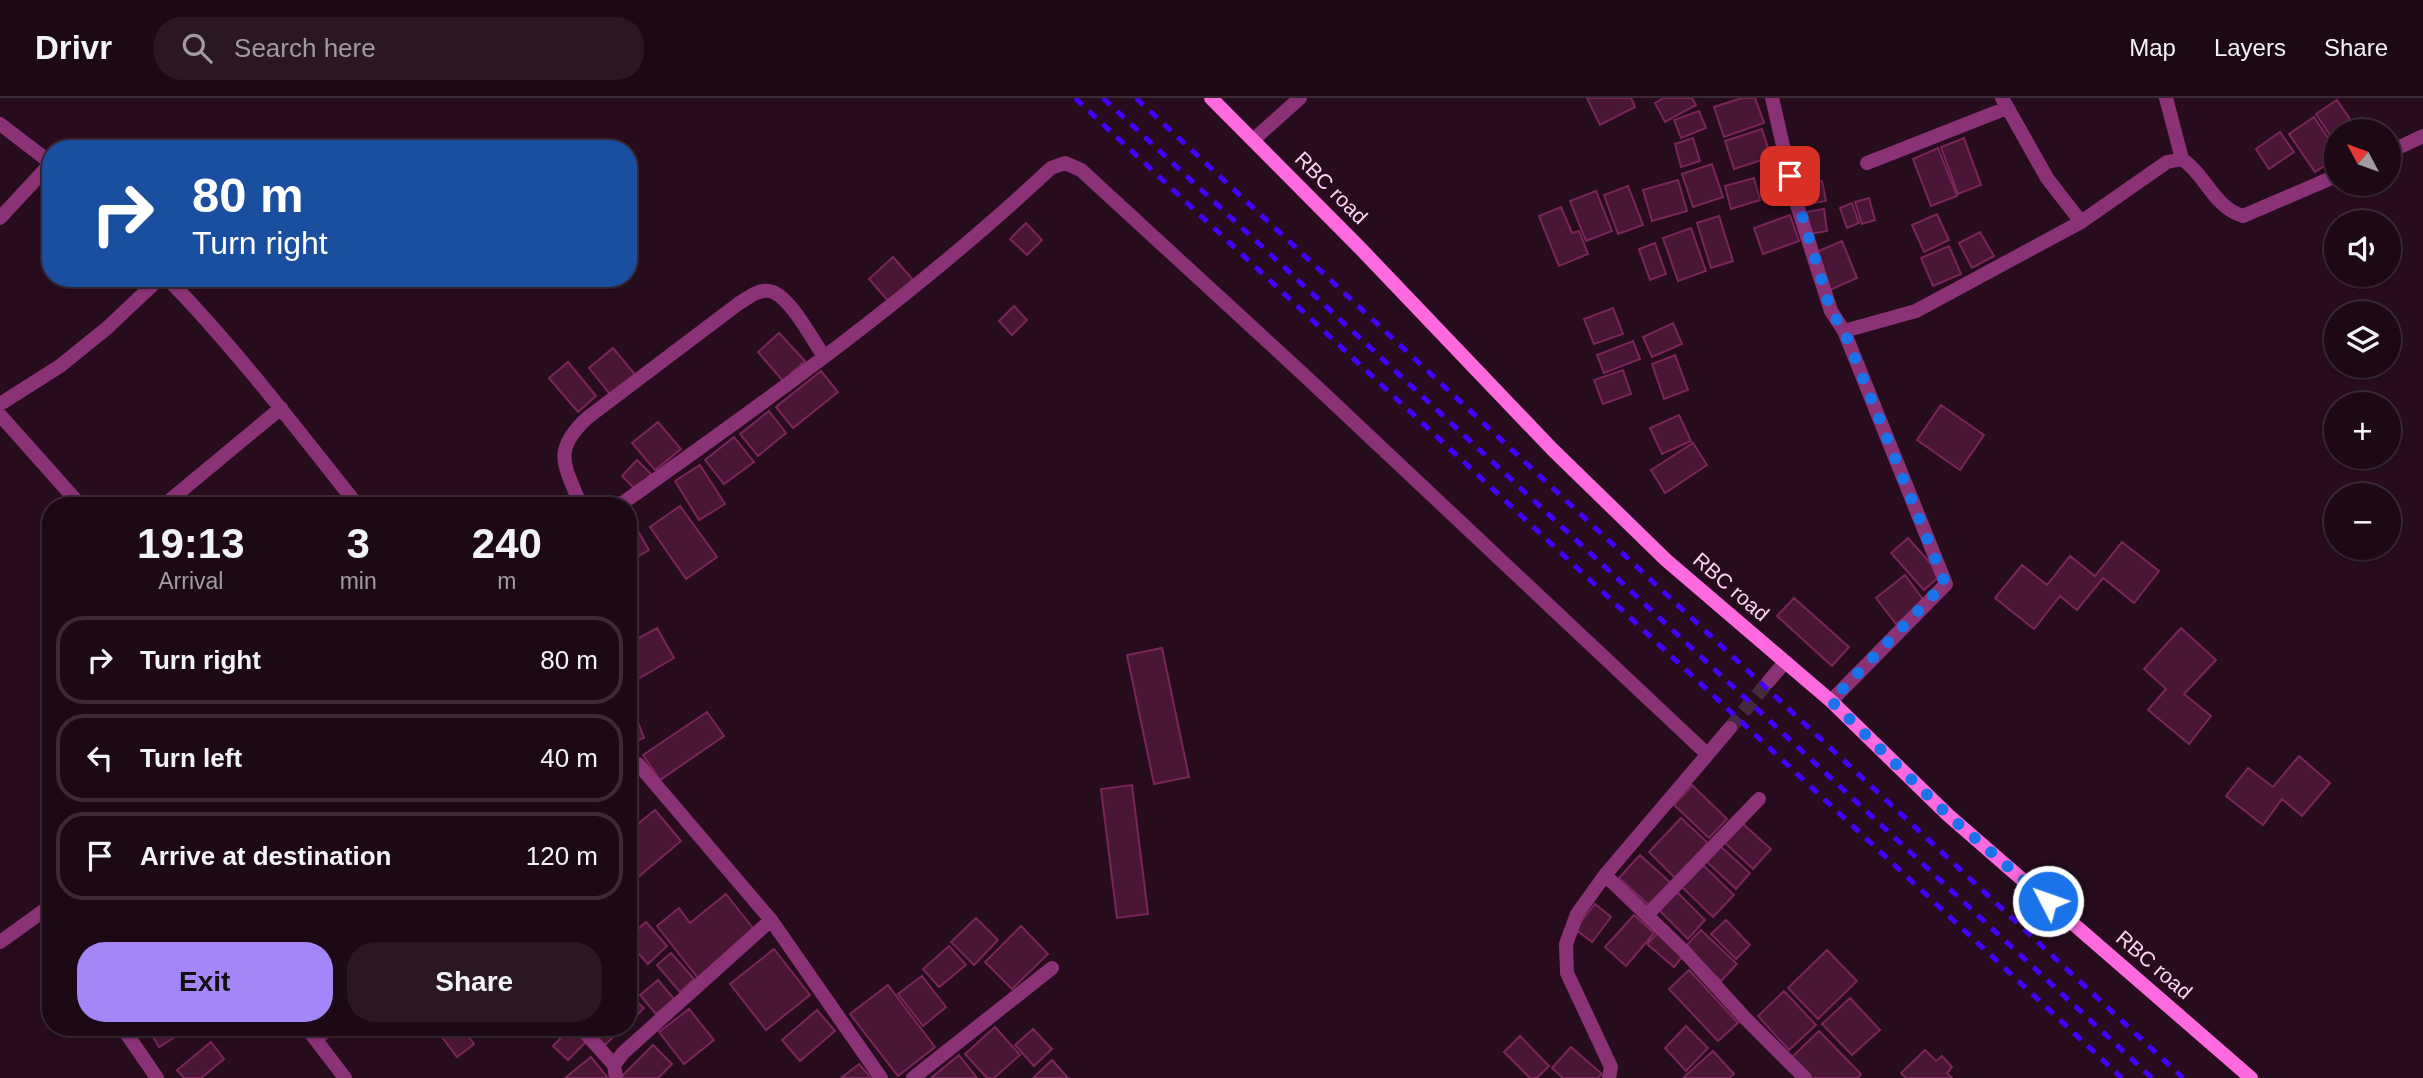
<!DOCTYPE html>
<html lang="en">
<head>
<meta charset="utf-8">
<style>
	body { margin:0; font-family:Helvetica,sans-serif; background:#2a1723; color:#f1f3f6; height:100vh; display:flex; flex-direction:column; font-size:26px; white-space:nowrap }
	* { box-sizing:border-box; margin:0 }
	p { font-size:23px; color:#a09aa1 }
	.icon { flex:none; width:38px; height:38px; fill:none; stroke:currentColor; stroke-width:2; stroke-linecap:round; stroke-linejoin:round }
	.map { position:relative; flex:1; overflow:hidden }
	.drawer { position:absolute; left:42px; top:399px; width:595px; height:539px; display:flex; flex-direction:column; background:#1d0916; border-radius:28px; box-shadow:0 2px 5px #0004,0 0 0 2px #3b2a35 }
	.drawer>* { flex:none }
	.top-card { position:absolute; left:42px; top:42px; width:595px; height:147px; border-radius:28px; box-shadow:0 2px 5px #0004,0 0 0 2px #3b2a35; background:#1a4fa0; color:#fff; overflow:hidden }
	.needle { width:46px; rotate:311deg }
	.tools { position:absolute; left:2324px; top:21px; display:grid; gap:14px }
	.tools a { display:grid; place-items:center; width:77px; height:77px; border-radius:50%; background:#1d0916; box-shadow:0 2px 5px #0004,0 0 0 2px #3b2a35; font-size:35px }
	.pin { position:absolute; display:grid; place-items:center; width:60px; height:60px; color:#fff; margin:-30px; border-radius:14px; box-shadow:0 4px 10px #0006 }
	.me { position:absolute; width:77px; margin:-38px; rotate:311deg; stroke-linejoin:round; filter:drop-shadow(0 0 5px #0008) }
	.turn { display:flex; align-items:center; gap:24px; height:147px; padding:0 35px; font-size:32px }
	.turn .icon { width:91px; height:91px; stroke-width:2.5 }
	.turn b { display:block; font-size:49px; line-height:60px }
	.eta { display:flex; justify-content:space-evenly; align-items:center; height:119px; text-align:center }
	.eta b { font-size:42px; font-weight:600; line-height:49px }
	.cta { display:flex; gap:14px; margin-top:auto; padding:14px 35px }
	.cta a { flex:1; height:80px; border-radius:28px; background:#a586f9; color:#111; font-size:28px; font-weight:600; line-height:80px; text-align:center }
	.cta a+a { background:#2a1723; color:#f1f3f6 }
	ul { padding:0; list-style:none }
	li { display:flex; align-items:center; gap:21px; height:88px; margin:0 14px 10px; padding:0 21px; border:4px solid #3b2a35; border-radius:28px }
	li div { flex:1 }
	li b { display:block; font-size:26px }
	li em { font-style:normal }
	header { display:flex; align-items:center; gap:42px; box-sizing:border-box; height:98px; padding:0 35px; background:#1d0916; border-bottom:2px solid #3b2a35 }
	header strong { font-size:33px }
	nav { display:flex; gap:38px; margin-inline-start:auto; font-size:24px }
	.search { width:490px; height:63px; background:#2a1723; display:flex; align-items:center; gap:18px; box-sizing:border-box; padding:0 24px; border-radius:28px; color:#a09aa1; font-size:26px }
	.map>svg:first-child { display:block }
	.building { fill:#4a1636; stroke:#792659; stroke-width:2 }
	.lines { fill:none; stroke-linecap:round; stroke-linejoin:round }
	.street-tunnel { stroke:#472a3e; stroke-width:14; stroke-dasharray:14 7; stroke-linecap:butt }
	.street { stroke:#8b3277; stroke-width:14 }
	.secondary { stroke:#ff69e0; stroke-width:14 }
	.rail { stroke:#4800fd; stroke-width:5; stroke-dasharray:10 9; stroke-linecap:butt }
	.route { stroke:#1a73e8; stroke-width:12; stroke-dasharray:0 21.6 }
	.labels { text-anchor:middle; stroke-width:7; stroke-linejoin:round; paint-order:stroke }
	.street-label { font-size:21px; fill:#ffd2f2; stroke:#270c1e }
</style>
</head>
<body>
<header>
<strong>Drivr</strong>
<div class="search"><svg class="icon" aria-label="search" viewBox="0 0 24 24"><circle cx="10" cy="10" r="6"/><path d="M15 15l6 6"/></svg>Search here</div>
<nav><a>Map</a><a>Layers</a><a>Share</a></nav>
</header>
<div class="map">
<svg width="2423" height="980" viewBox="0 0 2423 980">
	<rect width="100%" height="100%" fill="#270c1e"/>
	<!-- building -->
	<path class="building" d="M 1587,0 L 1631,0 L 1635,9 L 1600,27 Z
		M 1664,0 L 1692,0 L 1696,7 L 1665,24 L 1655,5 Z
		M 1742,0 L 1755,0 L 1764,25 L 1724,39 L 1714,9 Z
		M 2337,2 L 2358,33 L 2336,33 L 2336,46 L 2316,16 Z
		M 1699,13 L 1706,30 L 1681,40 L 1674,22 Z
		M 2314,19 L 2336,52 L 2336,60 L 2315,74 L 2289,36 Z
		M 1762,31 L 1771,59 L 1734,71 L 1725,43 Z
		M 2280,34 L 2294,54 L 2269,71 L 2256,51 Z
		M 1693,40 L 1700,63 L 1681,69 L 1675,46 Z
		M 1964,40 L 1981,87 L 1958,96 L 1941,49 Z
		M 1938,50 L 1957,98 L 1931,108 L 1913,61 Z
		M 1712,66 L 1723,99 L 1693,109 L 1682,76 Z
		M 1754,80 L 1760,102 L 1731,111 L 1725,88 Z
		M 1678,82 L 1687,113 L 1652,123 L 1643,92 Z
		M 1822,83 L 1826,103 L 1807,106 L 1803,86 Z
		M 1628,88 L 1643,127 L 1618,136 L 1604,97 Z
		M 1596,93 L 1612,133 L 1586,143 L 1570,103 Z
		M 1869,100 L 1875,122 L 1862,126 L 1855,104 Z
		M 1852,105 L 1859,125 L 1847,130 L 1840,110 Z
		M 1561,109 L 1572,135 L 1579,133 L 1588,156 L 1559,168 L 1539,118 Z
		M 1824,111 L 1827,133 L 1810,136 L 1806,114 Z
		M 1937,116 L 1949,142 L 1924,154 L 1912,127 Z
		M 1790,117 L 1799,143 L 1763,156 L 1754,130 Z
		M 1719,118 L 1733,163 L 1711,170 L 1697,125 Z
		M 1026,125 L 1042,142 L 1027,157 L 1010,141 Z
		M 1691,130 L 1706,173 L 1678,183 L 1663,140 Z
		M 1980,134 L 1994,158 L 1972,170 L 1959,145 Z
		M 1842,143 L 1857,180 L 1830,192 L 1814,155 Z
		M 1655,145 L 1666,176 L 1650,182 L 1639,151 Z
		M 1949,148 L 1961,176 L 1933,188 L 1921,160 Z
		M 893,159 L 914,183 L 890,205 L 869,181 Z
		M 1014,208 L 1027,222 L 1012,237 L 999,223 Z
		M 1613,210 L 1623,236 L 1594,246 L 1584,221 Z
		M 1673,225 L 1682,246 L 1652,259 L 1643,239 Z
		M 779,235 L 805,263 L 783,283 L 758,254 Z
		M 1633,243 L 1640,261 L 1604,275 L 1597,257 Z
		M 613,250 L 637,279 L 613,300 L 589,270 Z
		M 1675,257 L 1688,292 L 1664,301 L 1652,266 Z
		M 568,264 L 596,298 L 578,314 L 549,280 Z
		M 1623,272 L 1631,296 L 1603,306 L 1594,282 Z
		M 821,273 L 838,294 L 793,330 L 776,309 Z
		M 1941,307 L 1984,337 L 1960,372 L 1917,342 Z
		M 769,313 L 786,335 L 758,358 L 740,336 Z
		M 1679,317 L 1691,343 L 1662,356 L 1650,330 Z
		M 658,324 L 681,351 L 655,372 L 632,345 Z
		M 734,339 L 754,364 L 724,386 L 705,362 Z
		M 1693,345 L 1707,367 L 1665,395 L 1651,372 Z
		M 637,362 L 651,376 L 636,392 L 622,378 Z
		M 700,367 L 725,406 L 699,422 L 675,383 Z
		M 680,408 L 717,459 L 686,481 L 650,429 Z
		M 630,419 L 649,452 L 628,464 L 628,420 Z
		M 1908,440 L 1941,477 L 1924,492 L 1891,455 Z
		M 2122,444 L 2159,473 L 2134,505 L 2103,480 L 2077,512 L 2060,498 L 2034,531 L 1995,500 L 2022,467 L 2047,487 L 2070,458 L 2095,478 Z
		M 1905,477 L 1925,504 L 1896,526 L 1876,500 Z
		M 1794,500 L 1849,549 L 1832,568 L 1777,518 Z
		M 657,530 L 674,560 L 638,581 L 628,565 L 628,546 Z
		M 2181,530 L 2216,562 L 2184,596 L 2211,618 L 2189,646 L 2148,612 L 2166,591 L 2144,571 Z
		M 1162,550 L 1189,679 L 1154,686 L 1127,557 Z
		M 632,608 L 644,640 L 628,646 L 628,609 Z
		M 707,614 L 724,638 L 660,682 L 643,657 Z
		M 2299,658 L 2330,685 L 2302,718 L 2282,701 L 2263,727 L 2226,698 L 2248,670 L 2273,689 Z
		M 1132,687 L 1148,816 L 1117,820 L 1101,691 Z
		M 1692,687 L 1727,721 L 1709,740 L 1674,707 Z
		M 655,712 L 681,743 L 637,780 L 628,769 L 628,734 Z
		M 1681,720 L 1708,745 L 1675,780 L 1649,754 Z
		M 1743,726 L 1771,751 L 1753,771 L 1725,745 Z
		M 1719,747 L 1750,775 L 1736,791 L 1705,762 Z
		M 1640,757 L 1673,787 L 1652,810 L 1619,780 Z
		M 1703,767 L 1734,797 L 1713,819 L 1682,789 Z
		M 1677,794 L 1705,822 L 1688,841 L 1659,812 Z
		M 726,796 L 756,834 L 698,880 L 657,828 L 679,810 L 690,825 Z
		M 1595,806 L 1611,819 L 1592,844 L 1575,831 Z
		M 1634,817 L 1654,835 L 1626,868 L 1605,849 Z
		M 976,820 L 998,842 L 974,867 L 951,844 Z
		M 1726,822 L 1750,847 L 1736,861 L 1711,836 Z
		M 646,824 L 667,848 L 648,866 L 628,844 L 628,840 Z
		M 1021,828 L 1048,856 L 1012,891 L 985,864 Z
		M 1701,832 L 1737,866 L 1721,883 L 1685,849 Z
		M 1658,835 L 1683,858 L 1674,869 L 1647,846 Z
		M 949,848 L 966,867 L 939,889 L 923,871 Z
		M 774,851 L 810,897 L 766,932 L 730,886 Z
		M 1827,852 L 1857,883 L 1818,921 L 1788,890 Z
		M 671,855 L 694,881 L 680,894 L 657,867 Z
		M 1689,872 L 1738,925 L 1718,943 L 1669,891 Z
		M 922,878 L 946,909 L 923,928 L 898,896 Z
		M 658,882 L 674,901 L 656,916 L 640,897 Z
		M 888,887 L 935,949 L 898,978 L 850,916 Z
		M 1784,893 L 1816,927 L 1789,952 L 1758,918 Z
		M 628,896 L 644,910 L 628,926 Z
		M 1850,900 L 1880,932 L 1852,957 L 1822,926 Z
		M 689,911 L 714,942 L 684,966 L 659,934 Z
		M 817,912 L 835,933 L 800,963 L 782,942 Z
		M 1686,928 L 1708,950 L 1686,973 L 1665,950 Z
		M 147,929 L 184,929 L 186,932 L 159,949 Z
		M 249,929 L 268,929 L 255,938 Z
		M 315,929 L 340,929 L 325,942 Z
		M 454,929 L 461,929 L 474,946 L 457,959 L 442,939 Z
		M 571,929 L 586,944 L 568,962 L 553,948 Z
		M 587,929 L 619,929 L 621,931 L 605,947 Z
		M 995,929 L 1020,957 L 994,980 L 987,980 L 965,956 Z
		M 1033,931 L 1052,951 L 1034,968 L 1015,947 Z
		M 1819,933 L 1861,976 L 1858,980 L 1812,980 L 1792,959 Z
		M 1520,938 L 1549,968 L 1537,980 L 1530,980 L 1504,954 Z
		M 211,944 L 224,961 L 201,980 L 184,980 L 177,972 Z
		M 653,947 L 672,966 L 658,980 L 623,980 L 622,978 Z
		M 1571,949 L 1602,976 L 1598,980 L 1563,980 L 1552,970 Z
		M 1925,952 L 1936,963 L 1942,958 L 1952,969 L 1947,975 L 1952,980 L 1906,980 L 1901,975 Z
		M 1713,953 L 1734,976 L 1729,980 L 1683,980 Z
		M 959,957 L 977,980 L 931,980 Z
		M 591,959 L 608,980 L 565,980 Z
		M 1052,962 L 1068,980 L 1033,980 Z
		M 859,966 L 871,980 L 841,980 Z"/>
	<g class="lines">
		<!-- street-tunnel -->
		<path class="street-tunnel" d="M 1730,630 L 1768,584"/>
		<!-- street -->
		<path class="street" d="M 1772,0 L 1796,104 L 1831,213 L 1844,233 L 1916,213 L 2081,124 L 2167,64 L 2182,61 C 2207,78 2213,109 2243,118 L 2336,78
			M 2002,0 L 2047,80 L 2081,124
			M 2166,0 L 2182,61
			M 0,26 L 51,65
			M 1253,42 L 1300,0
			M 2389,54 L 2423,38
			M 1867,65 L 2007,10
			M 0,120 L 51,65
			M 167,180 C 236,251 296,330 358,408
			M 0,306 L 60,268 L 107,230 L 160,180
			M 0,317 L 81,408
			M 163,408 L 281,310
			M 581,408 C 565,367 551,354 587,320 L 738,206 C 748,200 760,189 773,194 C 791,201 813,242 824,259
			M 613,408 L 624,404 C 771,300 919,194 1051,70 L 1065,65 L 1081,72 L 1303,276 L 1707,656
			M 1768,584 L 1785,564
			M 1831,603 L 1946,486 L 1844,233
			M 1730,630 L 1605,777 L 1684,853 L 1745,920 L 1805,980
			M 628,667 L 638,666 L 771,822 L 881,980
			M 1605,777 L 1577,816 L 1566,846 L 1567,875 L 1611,969 L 1609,980
			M 1647,817 L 1759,701
			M 0,844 L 46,811
			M 122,929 L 157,980
			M 306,929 L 345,980
			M 580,929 L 614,967
			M 616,980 L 614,967 L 623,955 L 771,822
			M 913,980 L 1052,870"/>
		<!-- secondary -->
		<path class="secondary" d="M 1211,0 L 1360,150 L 1552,351 L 1666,462 L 1831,603 L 1948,717 L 2251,980"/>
		<!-- rail -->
		<path class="rail" d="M 1075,0 L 2122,980
			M 1103,0 L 2152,980
			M 1136,0 L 2183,980"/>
	</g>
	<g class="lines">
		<!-- route -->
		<path class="route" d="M 1790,78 L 1831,213 L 1844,233 L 1945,485 L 1831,603 L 1948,717 L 2048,803"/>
	</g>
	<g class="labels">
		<!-- street labels -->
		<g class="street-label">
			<text transform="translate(1331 90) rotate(45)" y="7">RBC road</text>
			<text transform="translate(1731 489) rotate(41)" y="7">RBC road</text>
			<text transform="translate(2154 867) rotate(41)" y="7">RBC road</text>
		</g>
	</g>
</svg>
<div class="tools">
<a><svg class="needle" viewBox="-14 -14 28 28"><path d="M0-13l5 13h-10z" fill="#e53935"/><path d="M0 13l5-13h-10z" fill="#a09aa1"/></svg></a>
<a><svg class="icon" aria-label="sound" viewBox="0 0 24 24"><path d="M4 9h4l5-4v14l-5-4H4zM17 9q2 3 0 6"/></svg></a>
<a><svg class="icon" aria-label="layers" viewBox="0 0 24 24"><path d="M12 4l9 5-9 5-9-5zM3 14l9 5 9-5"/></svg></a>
<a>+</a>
<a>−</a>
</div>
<div class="pin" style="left:1790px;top:78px;background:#d93025"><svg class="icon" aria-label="arrive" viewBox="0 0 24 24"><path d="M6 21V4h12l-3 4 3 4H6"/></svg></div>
<svg class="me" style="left:2048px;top:803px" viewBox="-20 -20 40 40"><circle r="17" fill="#1a73e8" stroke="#fff" stroke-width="3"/><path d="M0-11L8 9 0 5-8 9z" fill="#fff"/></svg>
<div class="top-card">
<div class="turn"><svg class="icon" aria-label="right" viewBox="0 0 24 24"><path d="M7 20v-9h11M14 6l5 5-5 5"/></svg><div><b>80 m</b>Turn right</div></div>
</div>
<section class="drawer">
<div class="eta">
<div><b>19:13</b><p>Arrival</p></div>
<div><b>3</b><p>min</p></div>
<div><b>240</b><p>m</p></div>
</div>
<ul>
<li><svg class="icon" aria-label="right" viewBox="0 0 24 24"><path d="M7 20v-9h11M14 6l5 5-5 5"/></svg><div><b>Turn right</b></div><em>80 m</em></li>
<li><svg class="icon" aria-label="left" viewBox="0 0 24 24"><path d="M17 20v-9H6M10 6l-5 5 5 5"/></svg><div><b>Turn left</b></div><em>40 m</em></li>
<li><svg class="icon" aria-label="arrive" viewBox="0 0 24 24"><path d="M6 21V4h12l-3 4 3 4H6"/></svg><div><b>Arrive at destination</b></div><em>120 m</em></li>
</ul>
<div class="cta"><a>Exit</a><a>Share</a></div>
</section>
</div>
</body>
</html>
